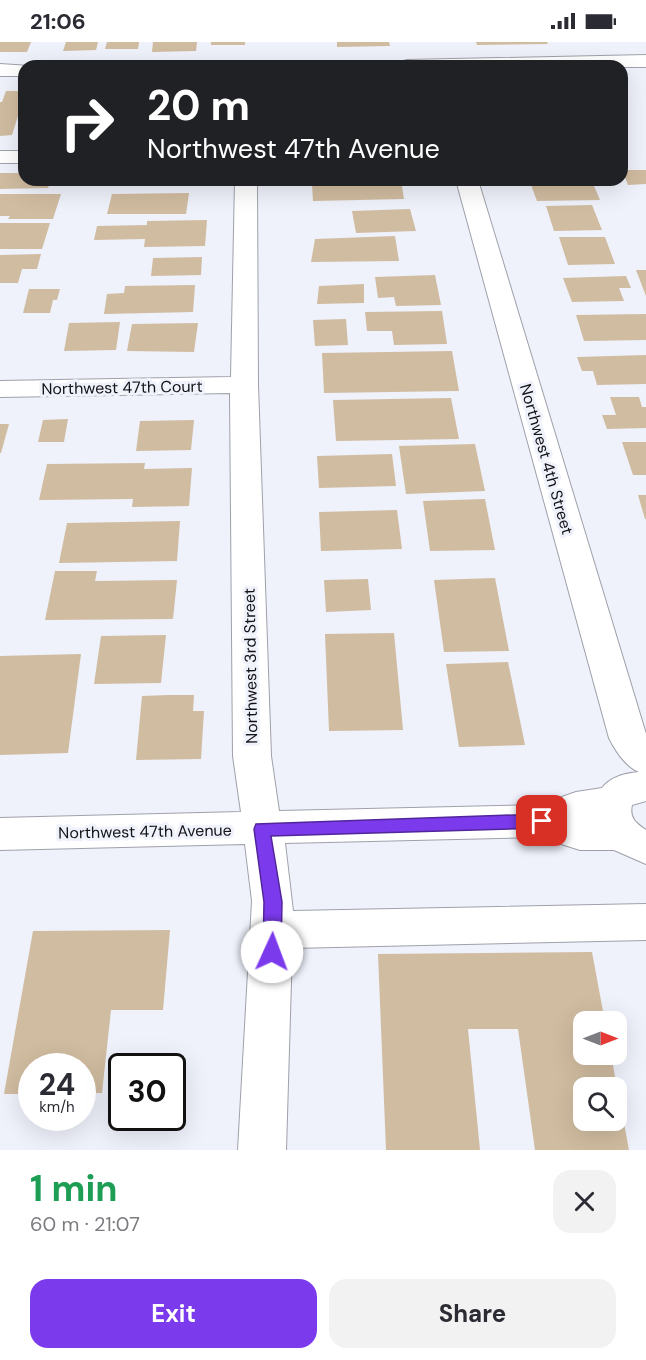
<!DOCTYPE html>
<html lang="en">
<head>
<meta charset="utf-8">
<style>
	body { margin:0; font-family:"DM Sans",sans-serif; background:#f2f2f3; color:#2b2b33; height:100vh; display:flex; flex-direction:column; font-size:22px; white-space:nowrap }
	* { box-sizing:border-box; margin:0 }
	p { font-size:20px; color:#7c7c81 }
	.icon { flex:none; width:33px; height:33px; fill:none; stroke:currentColor; stroke-width:2; stroke-linecap:round; stroke-linejoin:round }
	.map { position:relative; height:1108px; overflow:hidden }
	.panel { display:flex; flex-direction:column; background:#fff; flex:1 }
	.panel>* { flex:none }
	.hud { position:absolute; left:18px; top:18px; width:610px; height:126px; border-radius:18px; box-shadow:0 6px 24px #0002; background:#202124; color:#fff; overflow:hidden }
	.needle { width:39px; rotate:90deg }
	.tools { position:absolute; left:573px; top:969px; display:grid; gap:12px }
	.tools a { display:grid; place-items:center; width:54px; height:54px; border-radius:12px; background:#fff; box-shadow:0 6px 24px #0002; font-size:30px }
	.speed { position:absolute; left:18px; top:1011px; display:flex; gap:12px; font-size:30px; font-weight:700; text-align:center }
	.speed>* { display:grid; place-content:center; width:78px; height:78px; border-radius:50%; background:#fff; box-shadow:0 6px 24px #0002; line-height:1 }
	.speed small { font-size:15px; font-weight:400 }
	.speed .limit { border:3px solid #111; border-radius:9px; background:#fff; color:#111 }
	.pin { position:absolute; display:grid; place-items:center; width:51px; height:51px; color:#fff; margin:-26px; border-radius:12px; box-shadow:0 3px 9px #0006 }
	.me { position:absolute; width:66px; margin:-33px; rotate:2deg; stroke-linejoin:round; filter:drop-shadow(0 0 4px #0008) }
	.turn { display:flex; align-items:center; gap:21px; height:126px; padding:0 30px; font-size:27px }
	.turn .icon { width:78px; height:78px; stroke-width:2.5 }
	.turn b { display:block; font-size:42px; line-height:51px }
	.round { display:grid; place-items:center; flex:none; width:63px; height:63px; border-radius:18px; background:#f2f2f3 }
	.overview { display:flex; align-items:center; justify-content:space-between; height:102px; padding:0 30px }
	h1 { font-size:36px; font-weight:700; line-height:45px; color:#1e9e55 }
	.button { display:flex; gap:12px; margin-top:auto; padding:12px 30px }
	.button a { flex:1; height:69px; border-radius:18px; background:#7c3aed; color:#fff; font-size:24px; font-weight:700; line-height:69px; text-align:center }
	.button a+a { background:#f2f2f3; color:#2b2b33 }
	.status { display:flex; justify-content:space-between; align-items:center; height:42px; padding:0 30px; background:#fff; direction:ltr }
	.status svg { height:16px; fill:currentColor }
	.map>svg:first-child { display:block }
	.building { fill:#d0bca0 }
	.lines { fill:none; stroke-linecap:round; stroke-linejoin:round }
	.minor-casing { stroke:#9fa1aa; stroke-width:2 }
	.minor { fill:#fff; fill-rule:evenodd }
	.route { fill:#7c3aed; stroke:#51269a; stroke-width:1.5 }
	.labels { text-anchor:middle; stroke-width:6; stroke-linejoin:round; paint-order:stroke }
	.street-label { font-size:16px; fill:#121316; stroke:#eff1fb }
</style>
</head>
<body>
<div class="status"><b>21:06</b><svg viewBox="0 0 49 12"><path d="M0 12V9h3v3zM5 12V6h3v6zM10 12V3h3v9zM15 12V0h3v12zM26 1h20v11H26zM47 4h2v5h-2z"/></svg></div>
<div class="map">
<svg width="646" height="1108" viewBox="0 0 646 1108">
	<rect width="100%" height="100%" fill="#eff1fb"/>
	<!-- building -->
	<path class="building" d="M 0,0 L 31,0 L 27,10 L 0,10 Z
		M 66,0 L 98,0 L 96,8 L 63,9 Z
		M 107,0 L 139,0 L 138,7 L 105,7 Z
		M 153,0 L 197,0 L 196,9 L 152,10 Z
		M 211,0 L 245,0 L 245,3 L 211,3 Z
		M 337,0 L 389,0 L 390,4 L 337,5 Z
		M 476,0 L 547,0 L 548,2 L 477,3 Z
		M 6,49 L 24,49 L 24,55 L 12,93 L 0,94 L 0,60 L 2,60 Z
		M 622,128 L 646,128 L 646,142 L 628,143 Z
		M 0,131 L 24,131 L 24,138 L 51,138 L 48,146 L 0,147 Z
		M 138,138 L 197,138 L 197,143 L 137,143 Z
		M 328,138 L 401,138 L 404,157 L 313,159 L 312,142 L 329,142 Z
		M 592,139 L 600,158 L 537,159 L 530,140 Z
		M 189,151 L 186,172 L 107,172 L 112,152 Z
		M 0,152 L 61,152 L 53,177 L 8,177 L 10,174 L 0,174 Z
		M 592,163 L 602,188 L 554,189 L 546,164 Z
		M 410,167 L 416,189 L 356,191 L 352,169 Z
		M 207,178 L 205,204 L 144,205 L 145,197 L 94,198 L 97,184 L 147,183 L 147,179 Z
		M 0,181 L 50,181 L 42,207 L 0,207 Z
		M 395,194 L 399,219 L 311,220 L 315,197 Z
		M 559,195 L 605,195 L 615,222 L 568,223 Z
		M 41,212 L 37,227 L 22,227 L 18,241 L 0,241 L 0,213 Z
		M 202,215 L 201,233 L 151,234 L 153,216 Z
		M 636,228 L 646,228 L 646,254 Z
		M 435,233 L 441,263 L 396,264 L 394,255 L 378,256 L 375,235 Z
		M 626,234 L 631,246 L 619,246 L 624,259 L 572,260 L 563,236 Z
		M 364,242 L 364,261 L 317,262 L 319,244 Z
		M 195,243 L 193,270 L 104,272 L 107,252 L 124,251 L 125,244 Z
		M 29,247 L 60,247 L 57,258 L 53,258 L 50,271 L 23,271 Z
		M 442,269 L 447,302 L 394,303 L 392,289 L 367,289 L 365,270 Z
		M 646,272 L 646,298 L 584,299 L 576,273 Z
		M 346,277 L 348,303 L 315,304 L 313,278 Z
		M 120,280 L 116,308 L 64,309 L 69,281 Z
		M 198,281 L 194,310 L 127,309 L 132,282 Z
		M 452,309 L 459,349 L 324,351 L 322,311 Z
		M 646,313 L 646,342 L 597,343 L 593,329 L 582,329 L 577,315 Z
		M 610,355 L 639,355 L 642,365 L 646,365 L 646,386 L 607,387 L 602,373 L 616,373 Z
		M 451,356 L 459,397 L 336,399 L 333,358 Z
		M 68,377 L 64,400 L 38,400 L 43,378 Z
		M 194,378 L 191,408 L 136,409 L 140,379 Z
		M 0,382 L 9,382 L 1,411 L 0,411 Z
		M 622,400 L 646,400 L 646,433 L 633,433 Z
		M 475,402 L 485,449 L 406,452 L 399,404 Z
		M 392,412 L 396,444 L 319,446 L 317,414 Z
		M 145,421 L 144,427 L 192,426 L 189,464 L 132,465 L 133,457 L 39,458 L 47,422 Z
		M 638,453 L 646,453 L 646,477 L 645,477 Z
		M 485,457 L 495,508 L 430,509 L 423,459 Z
		M 397,468 L 402,507 L 321,509 L 319,470 Z
		M 180,479 L 177,519 L 59,521 L 67,481 Z
		M 55,529 L 97,529 L 95,539 L 177,538 L 173,577 L 45,578 Z
		M 495,536 L 509,609 L 444,610 L 434,538 Z
		M 368,537 L 371,568 L 326,570 L 324,538 Z
		M 394,591 L 403,688 L 329,689 L 325,592 Z
		M 166,593 L 161,641 L 94,642 L 101,594 Z
		M 81,612 L 68,711 L 0,713 L 0,614 Z
		M 508,620 L 525,703 L 459,705 L 446,622 Z
		M 168,653 L 194,653 L 193,669 L 204,669 L 201,717 L 136,718 L 142,654 Z
		M 170,888 L 163,968 L 111,968 L 102,1051 L 82,1051 L 82,1024 L 32,1024 L 32,1052 L 4,1052 L 33,889 Z
		M 592,910 L 605,980 L 584,980 L 584,1012 L 611,1012 L 617,1046 L 584,1046 L 584,1078 L 616,1078 L 618,1049 L 629,1108 L 535,1108 L 518,987 L 468,987 L 480,1108 L 386,1108 L 378,912 Z"/>
	<g class="lines">
		<!-- minor casing -->
		<g class="minor-casing">
			<path id="minor" d="M 646,13 L 646,25 L 398,24 L 400,20 L 407,18 Z
				M 0,22 L 30,24 L 24,24 L 24,34 L 0,34 Z
				M 0,109 L 24,109 L 24,121 L 0,121 Z
				M 235,138 L 257,138 L 258,343 L 271,714 L 279,769 L 539,763 L 576,750 L 602,746 C 610,735 626,731 639,730 C 626,725 615,708 609,696 L 456,138 L 478,138 L 646,692 L 646,759 L 632,763 C 629,776 636,781 646,788 L 646,822 L 614,808 L 580,808 L 539,795 L 285,801 L 293,869 L 646,862 L 646,898 L 292,906 L 286,1108 L 238,1108 L 252,859 L 245,802 L 0,808 L 0,776 L 241,770 L 233,714 L 230,351 L 0,355 L 0,339 L 231,335 Z"/>
		</g>
		<!-- minor -->
		<use href="#minor" class="minor"/>
	</g>
	<!-- route -->
	<path class="route" d="M 542,772 L 548,774 L 550,779 L 548,784 L 542,786 L 271,794 L 282,860 L 281,910 L 278,916 L 272,918 L 266,916 L 263,910 L 264,860 L 254,787 L 256,782 Z"/>
	<g class="labels">
		<!-- street labels -->
		<g class="street-label">
			<text transform="translate(122 345) rotate(-1)" y="6">Northwest 47th Court</text>
			<text transform="translate(547 417) rotate(74)" y="6">Northwest 4th Street</text>
			<text transform="translate(250 624) rotate(-91)" y="6">Northwest 3rd Street</text>
			<text transform="translate(145 789) rotate(-1)" y="6">Northwest 47th Avenue</text>
		</g>
	</g>
</svg>
<div class="tools">
<a><svg class="needle" viewBox="-14 -14 28 28"><path d="M0-13l5 13h-10z" fill="#e53935"/><path d="M0 13l5-13h-10z" fill="#7c7c81"/></svg></a>
<a><svg class="icon" aria-label="search" viewBox="0 0 24 24"><circle cx="10" cy="10" r="6"/><path d="M15 15l6 6"/></svg></a>
</div>
<div class="speed"><div>24<small>km/h</small></div><div class="limit">30</div></div>
<div class="pin" style="left:542px;top:779px;background:#d93025"><svg class="icon" aria-label="arrive" viewBox="0 0 24 24"><path d="M6 21V4h12l-3 4 3 4H6"/></svg></div>
<svg class="me" style="left:272px;top:910px" viewBox="-20 -20 40 40"><circle r="19" fill="#fff"/><path d="M0-13L10 11 0 6-10 11z" fill="#7c3aed"/></svg>
<div class="hud">
<div class="turn"><svg class="icon" aria-label="right" viewBox="0 0 24 24"><path d="M7 20v-9h11M14 6l5 5-5 5"/></svg><div><b>20 m</b>Northwest 47th Avenue</div></div>
</div>
</div>
<section class="panel">
<div class="overview"><div><h1>1 min</h1><p>60 m · 21:07</p></div><a class="round"><svg class="icon" aria-label="close" viewBox="0 0 24 24"><path d="M6 6l12 12M18 6L6 18"/></svg></a></div>
<div class="button"><a>Exit</a><a>Share</a></div>
</section>
</body>
</html>
